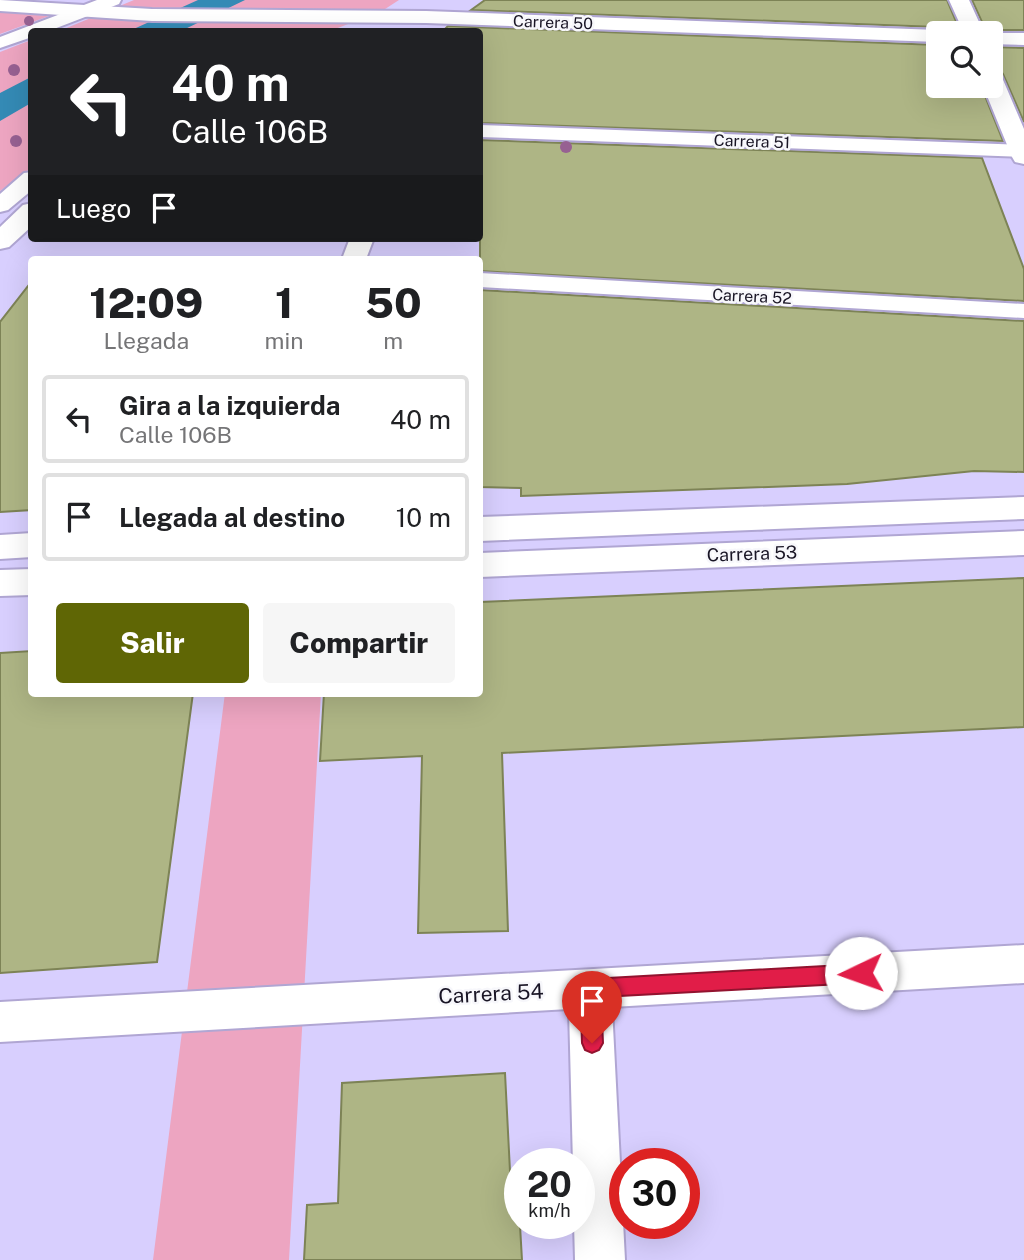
<!DOCTYPE html>
<html lang="es">
<head>
<meta charset="utf-8">
<style>
	body { margin:0; font-family:"Public Sans",sans-serif; background:#f6f6f6; color:#202124; height:100vh; display:flex; flex-direction:column; font-size:26px; white-space:nowrap }
	* { box-sizing:border-box; margin:0 }
	p { font-size:23px; color:#757577 }
	.icon { flex:none; width:38px; height:38px; fill:none; stroke:currentColor; stroke-width:2; stroke-linecap:round; stroke-linejoin:round }
	.map { position:relative; flex:1; overflow:hidden }
	.drawer { position:absolute; left:28px; top:256px; width:455px; height:441px; display:flex; flex-direction:column; background:#fff; border-radius:7px; box-shadow:0 7px 28px #0002 }
	.drawer>* { flex:none }
	.guide { position:absolute; left:28px; top:28px; width:455px; height:214px; border-radius:7px; box-shadow:0 7px 28px #0002; background:#202124; color:#fff; overflow:hidden }
	.buttons { position:absolute; left:926px; top:21px; display:grid; gap:14px }
	.buttons a { display:grid; place-items:center; width:77px; height:77px; border-radius:7px; background:#fff; box-shadow:0 7px 28px #0002; font-size:35px }
	.speed { position:absolute; left:504px; top:1148px; display:flex; gap:14px; font-size:35px; font-weight:700; text-align:center }
	.speed>* { display:grid; place-content:center; width:91px; height:91px; border-radius:50%; background:#fff; box-shadow:0 7px 28px #0002; line-height:1 }
	.speed small { font-size:18px; font-weight:400 }
	.speed .limit { border:10px solid #d22; background:#fff; color:#111 }
	.pin { position:absolute; display:grid; place-items:center; width:60px; height:60px; color:#fff; margin:-72px -30px; border-radius:50% 50% 50% 0; rotate:-45deg; box-shadow:0 0 7px #0007 }
	.pin .icon { rotate:45deg }
	.me { position:absolute; width:77px; margin:-38px; rotate:267deg; stroke-linejoin:round; filter:drop-shadow(0 0 5px #0008) }
	.turn { display:flex; align-items:center; gap:24px; height:147px; padding:0 28px; font-size:32px }
	.turn .icon { width:91px; height:91px; stroke-width:2.5 }
	.turn b { display:block; font-size:49px; line-height:60px }
	.then { display:flex; align-items:center; height:66px; padding:0 28px; background:#0003; gap:14px; font-size:26px }
	.eta { display:flex; justify-content:space-evenly; align-items:center; height:119px; text-align:center }
	.eta b { font-size:42px; font-weight:800; line-height:49px }
	.cta { display:flex; gap:14px; margin-top:auto; padding:14px 28px }
	.cta a { flex:1; height:80px; border-radius:7px; background:#5f6605; color:#fff; font-size:28px; font-weight:800; line-height:80px; text-align:center }
	.cta a+a { background:#f6f6f6; color:#202124 }
	ul { padding:0; list-style:none }
	li { display:flex; align-items:center; gap:21px; height:88px; margin:0 14px 10px; padding:0 14px; border:4px solid #e0e0e0; border-radius:7px }
	li div { flex:1 }
	li b { display:block; font-size:26px }
	li em { font-style:normal }
	.map>svg:first-child { display:block }
	.green { fill:#eda5c1 }
	.water { fill:#348ab5 }
	.building { fill:#aeb585; stroke:#7d8356; stroke-width:2 }
	.lines { fill:none; stroke-linecap:round; stroke-linejoin:round }
	.street-casing { stroke:#b0a6d3; stroke-width:4 }
	.secondary-casing { stroke:#b0a6d3; stroke-width:4 }
	.street { fill:#fff; fill-rule:evenodd }
	.secondary { fill:#fff; fill-rule:evenodd }
	.tree { fill:#976192 }
	.route { fill:#e11d48; stroke:#92132f; stroke-width:2 }
	.labels { text-anchor:middle; stroke-width:5; stroke-linejoin:round; paint-order:stroke }
	.far-street-label { font-size:16px; fill:#191525; stroke:#f7f7fb }
	.street-label { font-size:18px; fill:#191525; stroke:#f7f7fb }
	.near-street-label { font-size:21px; fill:#191525; stroke:#f7f7fb }
</style>
</head>
<body>
<div class="map">
<svg width="1024" height="1260" viewBox="0 0 1024 1260">
	<rect width="100%" height="100%" fill="#d8cffe"/>
	<!-- green -->
	<path class="green" d="M 134,0 L 399,0 L 382,11 L 330,31 L 57,32 Z
		M 0,12 L 49,16 L 0,34 Z
		M 31,40 L 31,168 L 0,191 L 0,52 Z
		M 225,693 L 321,693 L 289,1260 L 153,1260 Z"/>
	<!-- water -->
	<path class="water" d="M 198,0 L 245,0 L 181,31 L 127,32 Z
		M 31,77 L 31,103 L 0,121 L 0,93 Z"/>
	<!-- building -->
	<path class="building" d="M 485,0 L 947,0 L 961,33 L 949,33 L 938,27 L 471,10 Z
		M 972,0 L 1024,0 L 1024,30 L 990,30 L 987,33 Z
		M 448,26 L 938,45 L 938,86 L 981,86 L 1003,141 L 480,123 L 480,32 L 442,32 Z
		M 990,47 L 1024,48 L 1024,122 L 1003,74 L 998,67 L 990,66 Z
		M 480,140 L 982,158 L 1024,269 L 1024,301 L 480,271 Z
		M 32,281 L 32,510 L 0,512 L 0,322 Z
		M 480,290 L 1024,321 L 1024,472 L 974,471 L 847,484 L 521,496 L 521,488 L 480,487 Z
		M 1024,578 L 1024,727 L 502,753 L 508,931 L 418,933 L 422,756 L 320,761 L 324,693 L 480,693 L 480,602 Z
		M 32,651 L 32,693 L 193,693 L 157,962 L 0,973 L 0,653 Z
		M 505,1073 L 511,1191 L 518,1191 L 522,1260 L 304,1260 L 307,1205 L 338,1203 L 342,1083 Z"/>
	<g class="lines">
		<!-- street casing -->
		<g class="street-casing">
			<path id="street" d="M 97,0 L 121,0 L 119,4 L 46,32 L 32,32 L 32,37 L 0,48 L 0,37 Z
				M 480,125 L 1024,145 L 1024,157 L 480,137 Z
				M 32,172 L 32,190 L 8,210 L 0,212 L 0,194 L 24,173 Z
				M 350,238 L 374,238 L 366,259 L 342,259 Z
				M 480,273 L 1024,304 L 1024,318 L 480,287 Z
				M 1024,945 L 1024,983 L 612,1007 L 625,1260 L 575,1260 L 574,1223 L 579,1223 L 579,1164 L 573,1164 L 569,1009 L 0,1042 L 0,1002 Z"/>
		</g>
		<!-- secondary casing -->
		<g class="secondary-casing">
			<path id="secondary" d="M 0,0 L 152,9 L 426,11 L 938,30 L 946,33 L 938,33 L 938,42 L 426,23 L 152,21 L 0,11 Z
				M 949,0 L 969,0 L 984,33 L 1024,33 L 1024,45 L 990,44 L 990,33 L 964,33 Z
				M 990,69 L 998,70 L 1001,75 L 1024,129 L 1024,164 L 1015,162 L 1012,157 L 983,86 L 990,86 Z
				M 32,203 L 32,226 L 9,247 L 0,249 L 0,227 L 23,205 Z
				M 1024,497 L 1024,519 L 480,541 L 480,517 Z
				M 1024,531 L 1024,555 L 480,577 L 480,553 Z
				M 32,533 L 32,557 L 0,559 L 0,535 Z
				M 32,569 L 32,595 L 0,596 L 0,570 Z"/>
		</g>
		<!-- street -->
		<use href="#street" class="street"/>
		<!-- secondary -->
		<use href="#secondary" class="secondary"/>
	</g>
	<!-- trees -->
	<g class="tree">
		<circle cx="29" cy="21" r="5"/>
		<circle cx="14" cy="70" r="6"/>
		<circle cx="16" cy="141" r="6"/>
		<circle cx="566" cy="147" r="6"/>
	</g>
	<!-- route -->
	<path class="route" d="M 861,964 L 868,967 L 871,973 L 868,980 L 861,983 L 601,997 L 603,1043 L 599,1050 L 592,1053 L 585,1050 L 582,1043 L 580,988 L 583,982 L 590,979 Z"/>
	<g class="labels">
		<!-- far-street labels -->
		<g class="far-street-label">
			<text transform="translate(553 22) rotate(2)" y="6">Carrera 50</text>
			<text transform="translate(752 141) rotate(2)" y="6">Carrera 51</text>
			<text transform="translate(752 296) rotate(3)" y="6">Carrera 52</text>
		</g>
		<!-- street labels -->
		<g class="street-label">
			<text transform="translate(752 554) rotate(-2)" y="6">Carrera 53</text>
		</g>
		<!-- near-street labels -->
		<g class="near-street-label">
			<text transform="translate(491 994) rotate(-3)" y="7">Carrera 54</text>
		</g>
	</g>
</svg>
<div class="buttons">
<a><svg class="icon" aria-label="search" viewBox="0 0 24 24"><circle cx="10" cy="10" r="6"/><path d="M15 15l6 6"/></svg></a>
</div>
<div class="speed"><div>20<small>km/h</small></div><div class="limit">30</div></div>
<div class="pin" style="left:592px;top:1043px;background:#d93025"><svg class="icon" aria-label="arrive" viewBox="0 0 24 24"><path d="M6 21V4h12l-3 4 3 4H6"/></svg></div>
<svg class="me" style="left:861px;top:973px" viewBox="-20 -20 40 40"><circle r="19" fill="#fff"/><path d="M0-13L10 11 0 6-10 11z" fill="#e11d48"/></svg>
<div class="guide">
<div class="turn"><svg class="icon" aria-label="left" viewBox="0 0 24 24"><path d="M17 20v-9H6M10 6l-5 5 5 5"/></svg><div><b>40 m</b>Calle 106B</div></div>
<div class="then">Luego<svg class="icon" aria-label="arrive" viewBox="0 0 24 24"><path d="M6 21V4h12l-3 4 3 4H6"/></svg></div>
</div>
<section class="drawer">
<div class="eta">
<div><b>12:09</b><p>Llegada</p></div>
<div><b>1</b><p>min</p></div>
<div><b>50</b><p>m</p></div>
</div>
<ul>
<li><svg class="icon" aria-label="left" viewBox="0 0 24 24"><path d="M17 20v-9H6M10 6l-5 5 5 5"/></svg><div><b>Gira a la izquierda</b><p>Calle 106B</p></div><em>40 m</em></li>
<li><svg class="icon" aria-label="arrive" viewBox="0 0 24 24"><path d="M6 21V4h12l-3 4 3 4H6"/></svg><div><b>Llegada al destino</b></div><em>10 m</em></li>
</ul>
<div class="cta"><a>Salir</a><a>Compartir</a></div>
</section>
</div>
</body>
</html>
